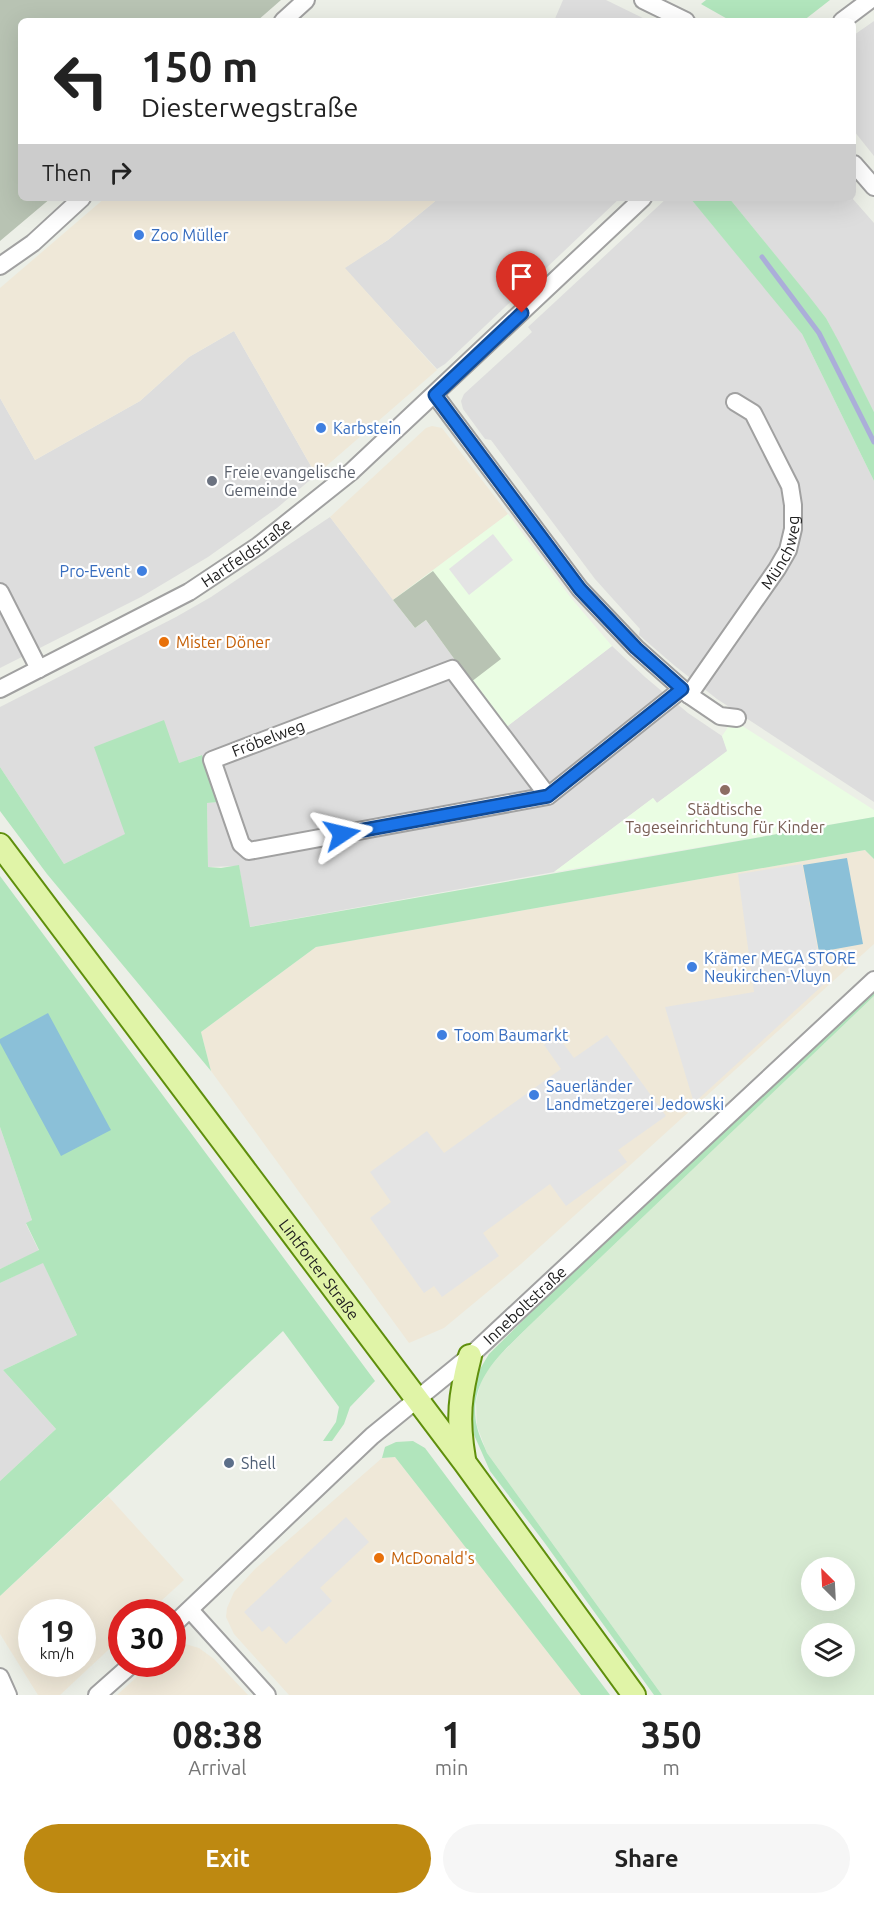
<!DOCTYPE html>
<html lang="en">
<head>
<meta charset="utf-8">
<style>
	body { margin:0; font-family:Ubuntu,sans-serif; background:#f6f6f6; color:#222; height:100vh; display:flex; flex-direction:column; font-size:22px; white-space:nowrap }
	* { box-sizing:border-box; margin:0 }
	p { font-size:20px; color:#767676 }
	.icon { flex:none; width:33px; height:33px; fill:none; stroke:currentColor; stroke-width:2; stroke-linecap:round; stroke-linejoin:round }
	.map { position:relative; height:1695px; overflow:hidden }
	.side { display:flex; flex-direction:column; background:#fff; flex:1 }
	.side>* { flex:none }
	.guide { position:absolute; left:18px; top:18px; width:838px; height:183px; border-radius:9px; box-shadow:0 6px 24px #0002; background:#fff; color:#222; overflow:hidden }
	.needle { width:39px; rotate:336deg }
	.buttons { position:absolute; left:801px; top:1557px; display:grid; gap:12px }
	.buttons a { display:grid; place-items:center; width:54px; height:54px; border-radius:50%; background:#fff; box-shadow:0 6px 24px #0002; font-size:30px }
	.speed { position:absolute; left:18px; top:1599px; display:flex; gap:12px; font-size:30px; font-weight:700; text-align:center }
	.speed>* { display:grid; place-content:center; width:78px; height:78px; border-radius:50%; background:#fff; box-shadow:0 6px 24px #0002; line-height:1 }
	.speed small { font-size:15px; font-weight:400 }
	.speed .limit { border:9px solid #d22; background:#fff; color:#111 }
	.pin { position:absolute; display:grid; place-items:center; width:51px; height:51px; color:#fff; margin:-62px -26px; border-radius:50% 50% 50% 0; rotate:-45deg; box-shadow:0 0 6px #0007 }
	.pin .icon { rotate:45deg }
	.me { position:absolute; width:66px; margin:-33px; rotate:80deg; stroke-linejoin:round; filter:drop-shadow(0 0 4px #0008) }
	.turn { display:flex; align-items:center; gap:21px; height:126px; padding:0 24px; font-size:27px }
	.turn .icon { width:78px; height:78px; stroke-width:2.5 }
	.turn b { display:block; font-size:42px; line-height:51px }
	.then { display:flex; align-items:center; height:57px; padding:0 24px; background:#0003; gap:12px; font-size:22px }
	.eta { display:flex; justify-content:space-evenly; align-items:center; height:102px; text-align:center }
	.eta b { font-size:36px; font-weight:700; line-height:42px }
	.action { display:flex; gap:12px; margin-top:auto; padding:12px 24px }
	.action a { flex:1; height:69px; border-radius:36px; background:#be8911; color:#fff; font-size:24px; font-weight:700; line-height:69px; text-align:center }
	.action a+a { background:#f6f6f6; color:#222 }
	.map>svg:first-child { display:block }
	.residential { fill:#ddd }
	.commercial { fill:#efe8d8; fill-rule:evenodd }
	.education { fill:#eafde3 }
	.construction { fill:#b8c3b3 }
	.farmland { fill:#d9ecd4; fill-rule:evenodd }
	.grass { fill:#b1e5bc }
	.pitch { fill:#8bc0d8 }
	.parking { fill:#e4e4e4 }
	.lines { fill:none; stroke-linecap:round; stroke-linejoin:round }
	.stream { stroke:#abaed9; stroke-width:5 }
	.minor-casing { stroke:#a1a1a1; stroke-width:20 }
	.major-casing { stroke:#5f8f0c; stroke-width:26 }
	.minor { stroke:#fff; stroke-width:16 }
	.major { stroke:#e0f4a7; stroke-width:22 }
	.route-casing { stroke:#114b97; stroke-width:15 }
	.route { stroke:#1a73e8; stroke-width:10 }
	.shop-dot { fill:#3f7fe0; stroke:#fff; stroke-width:2 }
	.worship-dot { fill:#6b7280; stroke:#fff; stroke-width:2 }
	.food-dot { fill:#e8710a; stroke:#fff; stroke-width:2 }
	.education-dot { fill:#8d6e63; stroke:#fff; stroke-width:2 }
	.service-dot { fill:#5c6f8a; stroke:#fff; stroke-width:2 }
	.labels { text-anchor:middle; stroke-width:4.5; stroke-linejoin:round; paint-order:stroke }
	.shop-label { font-size:16px; fill:#366cbe; stroke:#fff; text-anchor:start }
	.worship-label { font-size:16px; fill:#5b616d; stroke:#fff; text-anchor:start }
	.street-label { font-size:16px; fill:#202020; stroke:#fff }
	.food-label { font-size:16px; fill:#c56008; stroke:#fff; text-anchor:start }
	.education-label { font-size:16px; fill:#785e54; stroke:#fff }
	.service-label { font-size:16px; fill:#4e5e75; stroke:#fff; text-anchor:start }
</style>
</head>
<body>
<div class="map">
<svg width="874" height="1695" viewBox="0 0 874 1695">
	<rect width="100%" height="100%" fill="#ecefe7"/>
	<!-- residential -->
	<path class="residential" d="M 563,0 L 606,0 L 649,21 L 554,21 Z
		M 874,21 L 874,156 L 854,131 L 854,35 Z
		M 439,198 L 620,198 L 445,364 L 437,369 L 344,268 L 388,240 Z
		M 667,198 L 690,198 L 795,324 L 802,334 L 874,481 L 874,802 L 717,699 L 675,666 L 639,635 L 640,629 L 595,579 L 491,440 L 485,439 L 463,409 L 461,401 L 464,394 L 532,332 L 528,327 Z
		M 729,198 L 852,198 L 874,223 L 874,412 L 826,318 Z
		M 234,331 L 316,475 L 277,508 L 208,557 L 141,597 L 0,668 L 0,398 L 35,460 L 140,401 L 189,357 Z
		M 330,517 L 415,628 L 426,620 L 505,728 L 612,646 L 645,677 L 688,713 L 722,736 L 728,751 L 657,803 L 653,798 L 554,872 L 249,927 L 239,866 L 208,867 L 207,803 L 218,802 L 201,755 L 180,763 L 126,834 L 64,864 L 0,767 L 0,707 L 176,617 L 211,597 Z
		M 0,1127 L 32,1220 L 26,1224 L 39,1251 L 0,1269 Z
		M 43,1262 L 77,1335 L 3,1370 L 56,1429 L 0,1481 L 0,1283 Z"/>
	<!-- commercial -->
	<path class="commercial" d="M 105,198 L 439,198 L 388,240 L 345,268 L 437,370 L 316,475 L 234,331 L 189,357 L 140,401 L 35,460 L 0,398 L 0,288 Z
		M 432,426 L 442,428 L 508,514 L 393,600 L 330,517 L 426,428 Z
		M 865,850 L 874,859 L 874,944 L 521,1264 L 444,1328 L 409,1343 L 211,1071 L 201,1032 L 316,947 Z
		M 395,1457 L 581,1695 L 289,1695 L 234,1634 L 226,1617 L 227,1608 L 234,1592 L 255,1569 L 382,1458 Z
		M 108,1496 L 184,1580 L 149,1612 L 122,1612 L 121,1638 L 60,1695 L 38,1695 L 0,1634 L 0,1596 ZM 32,1612 L 82,1612 L 82,1664 L 32,1664 Z
		M 182,1643 L 199,1648 L 214,1659 L 248,1695 L 117,1695 L 151,1664 L 172,1664 L 173,1646 Z"/>
	<!-- education -->
	<path class="education" d="M 508,514 L 571,598 L 612,646 L 505,728 L 426,620 L 415,628 L 393,600 Z
		M 733,720 L 874,810 L 874,817 L 554,872 L 653,798 L 657,803 L 727,751 L 722,736 Z"/>
	<!-- construction -->
	<path class="construction" d="M 0,0 L 281,0 L 257,21 L 21,21 L 21,198 L 51,198 L 0,241 Z
		M 433,571 L 501,659 L 471,682 L 426,620 L 415,628 L 393,600 Z"/>
	<!-- farmland -->
	<path class="farmland" d="M 874,996 L 874,1695 L 662,1695 L 487,1453 L 477,1426 L 476,1402 L 482,1377 L 500,1355 L 531,1324 ZM 812,1568 L 844,1568 L 844,1600 L 812,1600 ZM 812,1634 L 844,1634 L 844,1666 L 812,1666 Z"/>
	<!-- grass -->
	<path class="grass" d="M 706,0 L 830,0 L 803,21 L 731,21 L 701,4 Z
		M 690,198 L 729,198 L 808,295 L 826,318 L 839,342 L 874,412 L 874,481 L 802,334 Z
		M 164,720 L 179,763 L 202,755 L 219,802 L 207,803 L 208,867 L 221,868 L 239,865 L 250,927 L 874,817 L 874,859 L 865,850 L 316,947 L 201,1032 L 211,1071 L 47,874 L 0,811 L 0,767 L 64,864 L 125,834 L 94,747 Z
		M 0,876 L 375,1381 L 350,1407 L 344,1424 L 332,1441 L 323,1441 L 336,1422 L 339,1407 L 283,1331 L 0,1596 L 0,1481 L 56,1429 L 3,1370 L 77,1335 L 43,1263 L 0,1283 L 0,1269 L 39,1250 L 26,1223 L 32,1220 L 0,1127 Z
		M 874,989 L 874,996 L 531,1324 C 502,1353 466,1381 477,1427 C 479,1436 484,1445 487,1453 L 662,1695 L 654,1695 L 544,1542 L 490,1471 L 471,1428 L 471,1384 L 489,1354 L 592,1252 Z
		M 413,1441 L 425,1448 L 610,1695 L 581,1695 L 395,1457 L 382,1458 L 385,1447 L 396,1442 Z"/>
	<!-- pitch -->
	<path class="pitch" d="M 847,858 L 863,944 L 819,952 L 803,865 Z
		M 48,1013 L 111,1130 L 61,1156 L 0,1043 L 0,1039 Z"/>
	<!-- parking -->
	<path class="parking" d="M 493,534 L 513,560 L 469,595 L 449,569 Z
		M 802,864 L 824,984 L 694,1103 L 665,1007 L 754,992 L 738,874 Z
		M 557,1035 L 574,1058 L 607,1035 L 666,1116 L 618,1150 L 627,1162 L 566,1206 L 550,1184 L 483,1233 L 499,1256 L 442,1297 L 434,1286 L 424,1293 L 370,1218 L 391,1202 L 370,1172 L 427,1131 L 444,1153 L 561,1069 L 544,1045 Z
		M 346,1517 L 369,1542 L 320,1588 L 332,1601 L 286,1644 L 269,1626 L 262,1632 L 244,1612 Z"/>
	<g class="lines">
		<!-- stream -->
		<path class="stream" d="M 762,257 L 819,333 L 874,442"/>
		<!-- minor casing -->
		<g class="minor-casing">
			<g id="minor">
				<path d="M 643,0 L 686,21"/>
				<path d="M 283,21 L 306,0"/>
				<path d="M 842,21 L 870,0"/>
				<path d="M 854,164 L 874,187"/>
				<path d="M 0,266 L 33,243 L 82,198"/>
				<path d="M 435,395 L 580,589 L 636,648 L 689,695 L 720,716 L 737,718"/>
				<path d="M 0,592 L 39,669"/>
				<path id="s1" d="M 0,689 L 189,592 L 258,546 L 351,472 L 643,198"/>
				<path id="s2" d="M 689,695 L 777,569 L 788,550 L 793,529 L 793,505 L 790,486 L 753,413 L 735,402"/>
				<path d="M 548,796 L 452,669 L 212,760 L 241,844 L 249,851 L 548,796 L 682,689"/>
				<path d="M 190,1610 L 267,1695"/>
				<path id="s3" d="M 172,1626 L 372,1436 L 470,1356 L 874,980"/>
				<path d="M 0,1677 L 8,1695"/>
				<path d="M 97,1695 L 132,1664"/>
			</g>
		</g>
		<!-- major casing -->
		<g class="major-casing">
			<g id="major">
				<path id="s4" d="M 0,845 L 465,1463 L 634,1695"/>
				<path d="M 464,1459 C 457,1418 460,1395 470,1356"/>
			</g>
		</g>
		<!-- minor -->
		<use href="#minor" class="minor"/>
		<!-- major -->
		<use href="#major" class="major"/>
	</g>
	<g class="lines">
		<!-- route casing -->
		<g class="route-casing">
			<path id="route" d="M 342,834 L 548,796 L 682,689 L 636,648 L 580,589 L 435,395 L 522,313"/>
		</g>
		<!-- route -->
		<use href="#route" class="route"/>
	</g>
	<!-- markers -->
	<g class="shop-dot">
		<circle cx="139" cy="235" r="6"/>
		<circle cx="321" cy="428" r="6"/>
		<circle cx="142" cy="571" r="6"/>
		<circle cx="692" cy="967" r="6"/>
		<circle cx="442" cy="1035" r="6"/>
		<circle cx="534" cy="1095" r="6"/>
	</g>
	<circle class="worship-dot" cx="212" cy="481" r="6"/>
	<g class="food-dot">
		<circle cx="164" cy="642" r="6"/>
		<circle cx="379" cy="1558" r="6"/>
	</g>
	<circle class="education-dot" cx="725" cy="790" r="6"/>
	<circle class="service-dot" cx="229" cy="1463" r="6"/>
	<g class="labels">
		<!-- shop labels -->
		<g class="shop-label">
			<text x="151" y="241">Zoo Müller</text>
			<text x="333" y="434">Karbstein</text>
			<text x="130" y="577" text-anchor="end">Pro-Event</text>
			<text x="704" y="964">Krämer MEGA STORE<tspan x="704" dy="18">Neukirchen-Vluyn</tspan></text>
			<text x="454" y="1041">Toom Baumarkt</text>
			<text x="546" y="1092">Sauerländer<tspan x="546" dy="18">Landmetzgerei Jedowski</tspan></text>
		</g>
		<!-- worship labels -->
		<g class="worship-label">
			<text x="224" y="478">Freie evangelische<tspan x="224" dy="18">Gemeinde</tspan></text>
		</g>
		<!-- street labels -->
		<g class="street-label">
			<text dy="6" stroke="none"><textPath href="#s2" startOffset="171">Münchweg</textPath></text>
			<text dy="6" stroke="none"><textPath href="#s1" startOffset="282">Hartfeldstraße</textPath></text>
			<text transform="translate(268 738) rotate(-21)" y="6">Fröbelweg</text>
			<text dy="6" stroke="none"><textPath href="#s4" startOffset="531">Lintforter Straße</textPath></text>
			<text dy="6" stroke="none"><textPath href="#s3" startOffset="477">Inneboltstraße</textPath></text>
		</g>
		<!-- food labels -->
		<g class="food-label">
			<text x="176" y="648">Mister Döner</text>
			<text x="391" y="1564">McDonald's</text>
		</g>
		<!-- education labels -->
		<g class="education-label">
			<text x="725" y="815">Städtische<tspan x="725" dy="18">Tageseinrichtung für Kinder</tspan></text>
		</g>
		<!-- service labels -->
		<g class="service-label">
			<text x="241" y="1469">Shell</text>
		</g>
	</g>
</svg>
<div class="buttons">
<a><svg class="needle" viewBox="-14 -14 28 28"><path d="M0-13l5 13h-10z" fill="#e53935"/><path d="M0 13l5-13h-10z" fill="#767676"/></svg></a>
<a><svg class="icon" aria-label="layers" viewBox="0 0 24 24"><path d="M12 4l9 5-9 5-9-5zM3 14l9 5 9-5"/></svg></a>
</div>
<div class="speed"><div>19<small>km/h</small></div><div class="limit">30</div></div>
<div class="pin" style="left:522px;top:313px;background:#d93025"><svg class="icon" aria-label="arrive" viewBox="0 0 24 24"><path d="M6 21V4h12l-3 4 3 4H6"/></svg></div>
<svg class="me" style="left:342px;top:834px" viewBox="-20 -20 40 40"><path d="M0-17L14 15 0 8-14 15z" fill="#1a73e8" stroke="#fff" stroke-width="4"/></svg>
<div class="guide">
<div class="turn"><svg class="icon" aria-label="left" viewBox="0 0 24 24"><path d="M17 20v-9H6M10 6l-5 5 5 5"/></svg><div><b>150 m</b>Diesterwegstraße</div></div>
<div class="then">Then<svg class="icon" aria-label="right" viewBox="0 0 24 24"><path d="M7 20v-9h11M14 6l5 5-5 5"/></svg></div>
</div>
</div>
<section class="side">
<div class="eta">
<div><b>08:38</b><p>Arrival</p></div>
<div><b>1</b><p>min</p></div>
<div><b>350</b><p>m</p></div>
</div>
<div class="action"><a>Exit</a><a>Share</a></div>
</section>
</body>
</html>
